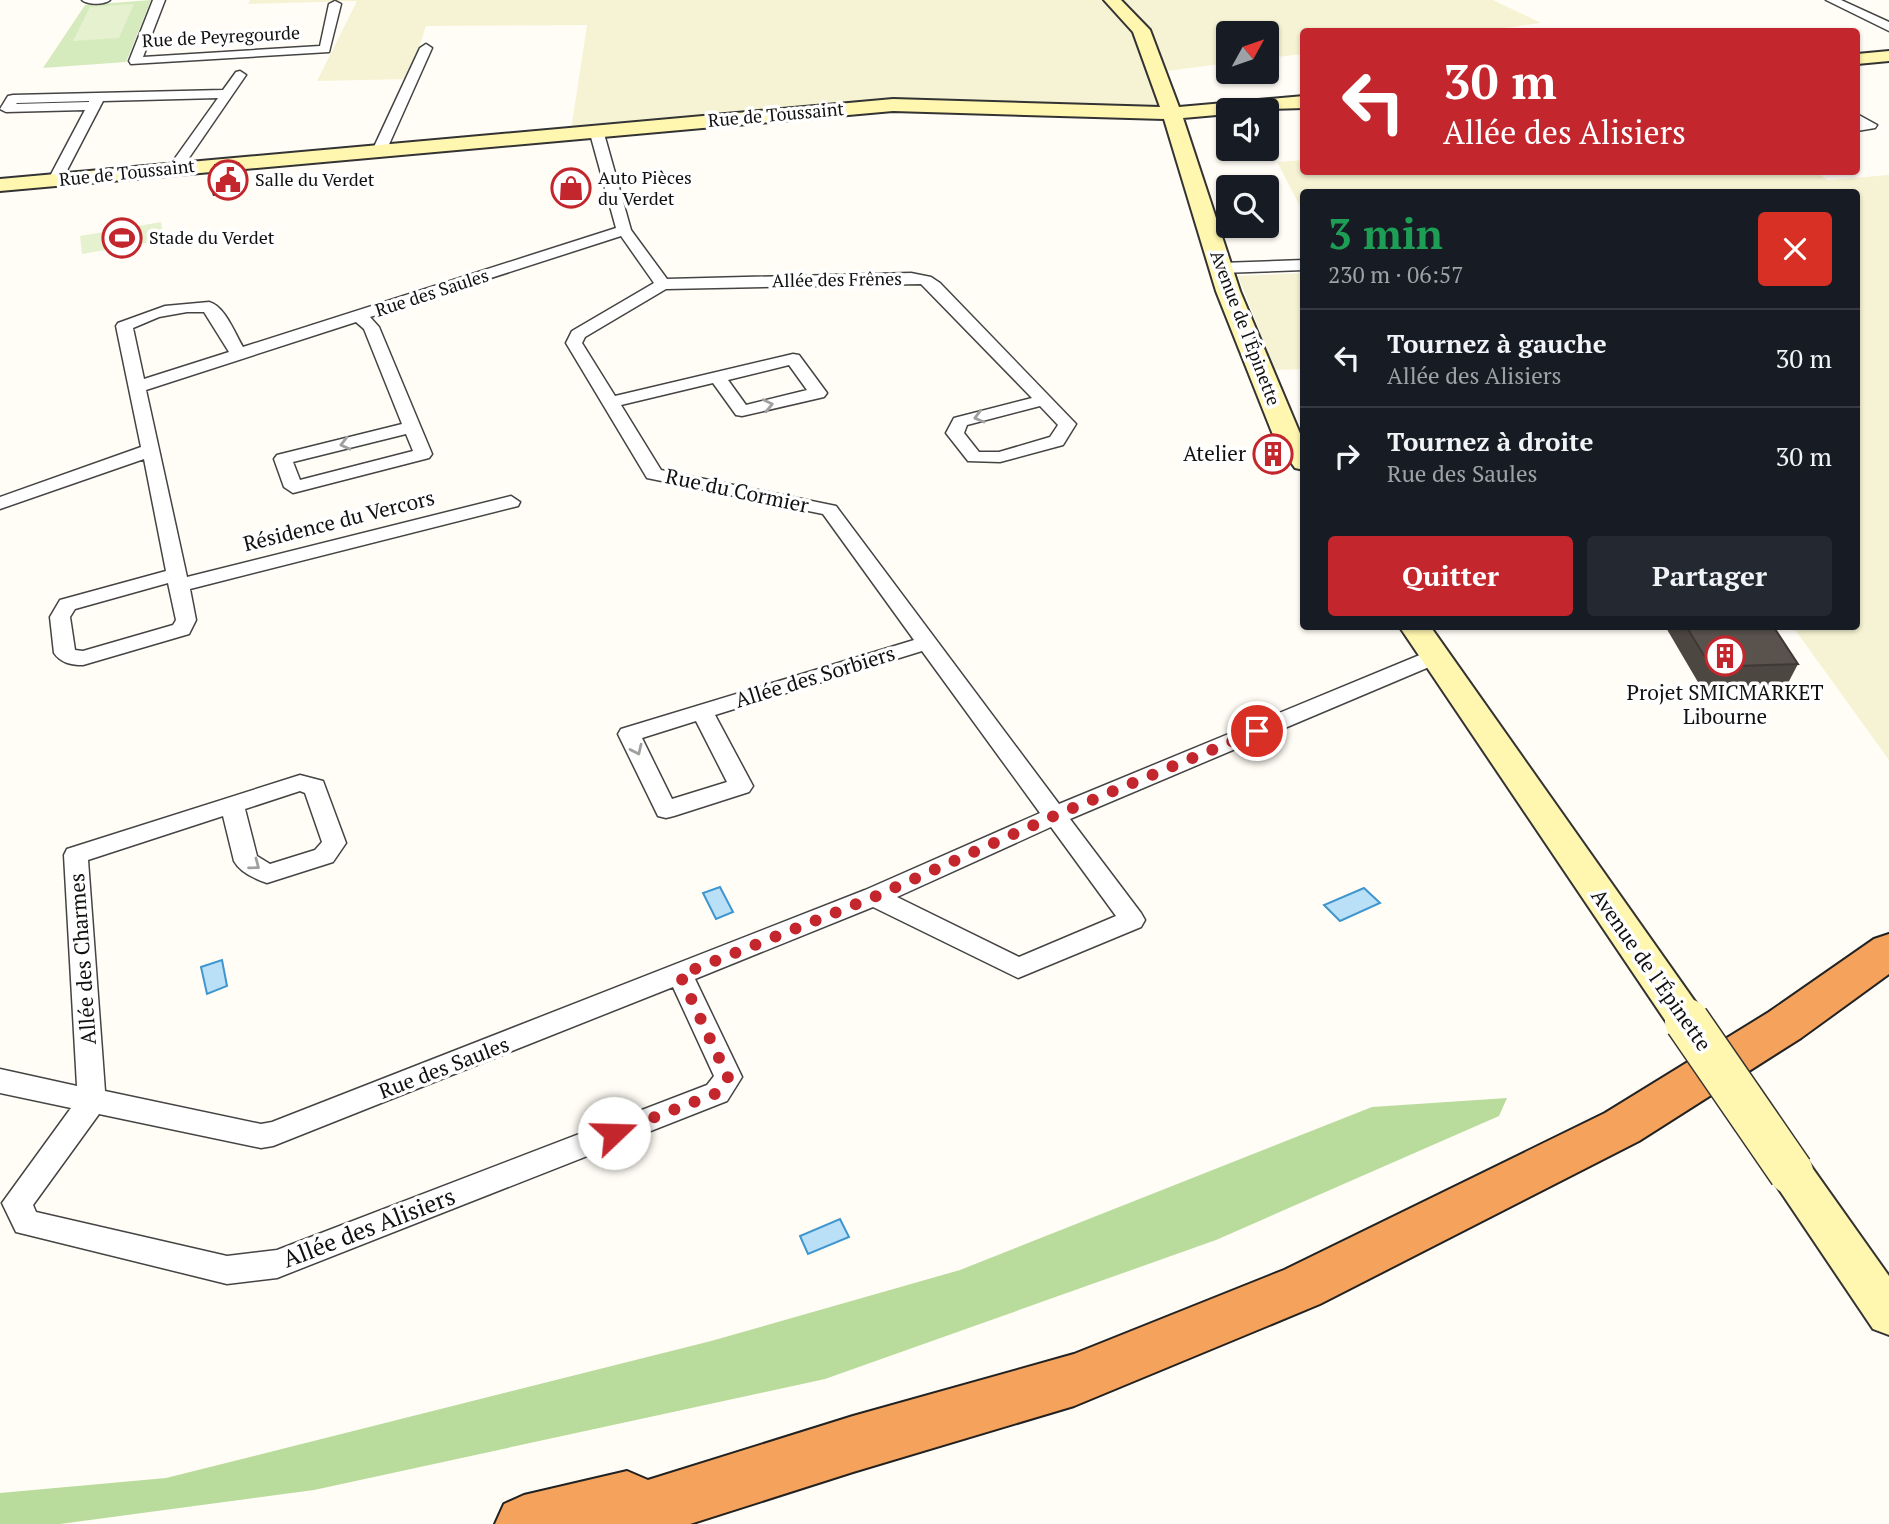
<!DOCTYPE html>
<html lang="fr">
<head>
<meta charset="utf-8">
<style>
	body { margin:0; font-family:"PT Serif",serif; background:#242831; color:#f1f3f6; height:100vh; display:flex; flex-direction:column; font-size:26px; white-space:nowrap }
	* { box-sizing:border-box; margin:0 }
	p { font-size:23px; color:#9ea1a6 }
	.icon { flex:none; width:38px; height:38px; fill:none; stroke:currentColor; stroke-width:2; stroke-linecap:round; stroke-linejoin:round }
	.map { position:relative; flex:1; overflow:hidden }
	.drawer { position:absolute; left:1300px; top:189px; width:560px; height:441px; display:flex; flex-direction:column; background:#171b24; border-radius:7px; box-shadow:0 2px 5px #0004 }
	.drawer>* { flex:none }
	.top-card { position:absolute; left:1300px; top:28px; width:560px; height:147px; border-radius:7px; box-shadow:0 2px 5px #0004; background:#c4262e; color:#fff; overflow:hidden }
	.needle { width:46px; rotate:50deg }
	.controls { position:absolute; left:1216px; top:21px; display:grid; gap:14px }
	.controls a { display:grid; place-items:center; width:63px; height:63px; border-radius:7px; background:#171b24; box-shadow:0 2px 5px #0004; font-size:35px }
	.pin { position:absolute; display:grid; place-items:center; width:60px; height:60px; color:#fff; margin:-30px; border:4px solid #fff; border-radius:50%; box-shadow:0 2px 7px #0007 }
	.me { position:absolute; width:77px; margin:-38px; rotate:69deg; stroke-linejoin:round; filter:drop-shadow(0 0 5px #0008) }
	.turn { display:flex; align-items:center; gap:24px; height:147px; padding:0 28px; font-size:32px }
	.turn .icon { width:91px; height:91px; stroke-width:2.5 }
	.turn b { display:block; font-size:49px; line-height:60px }
	.round { display:grid; place-items:center; flex:none; width:74px; height:74px; border-radius:7px; background:#242831 }
	.head { display:flex; align-items:center; justify-content:space-between; height:119px; padding:0 28px }
	h1 { font-size:42px; font-weight:600; line-height:52px; color:#1e9e55 }
	.action { display:flex; gap:14px; margin-top:auto; padding:14px 28px }
	.action a { flex:1; height:80px; border-radius:7px; background:#c4262e; color:#fff; font-size:28px; font-weight:600; line-height:80px; text-align:center }
	.action a+a { background:#242831; color:#f1f3f6 }
	ul { padding:0; list-style:none }
	li { display:flex; align-items:center; gap:21px; height:98px; padding:0 28px; border-top:2px solid #363941 }
	li div { flex:1 }
	li b { display:block; font-size:26px }
	li em { font-style:normal }
	.map>svg:first-child { display:block }
	.farmland { fill:#f6f3d4 }
	.green { fill:#d5ebbd }
	.forest { fill:#b9dc9c }
	.pitch { fill:#e6f2cf }
	.water { fill:#b9e0f7; stroke:#3f96cf; stroke-width:2 }
	.lines { fill:none; stroke-linecap:round; stroke-linejoin:round }
	.street-casing { stroke:#444; stroke-width:3 }
	.secondary-casing { stroke:#333; stroke-width:4 }
	.highway-casing { stroke:#222; stroke-width:4 }
	.street { fill:#fff; fill-rule:evenodd }
	.secondary { fill:#fff6b0; fill-rule:evenodd }
	.highway { fill:#f5a25d; fill-rule:evenodd }
	.secondary-bridge-casing { stroke:#333; stroke-width:47; stroke-linecap:butt }
	.secondary-bridge { stroke:#fff6b0; stroke-width:44 }
	.wall { fill:#4d4742 }
	.shaded-wall { fill:#3f3936 }
	.building { fill:#5a524d; stroke:#3f3936; stroke-width:2 }
	.oneway { stroke:#a0a0a0 }
	.route { stroke:#c4262e; stroke-width:12; stroke-dasharray:0 21.6 }
	.labels { text-anchor:middle; stroke-width:7; stroke-linejoin:round; paint-order:stroke }
	.far-street-label { font-size:18px; fill:#111; stroke:#fff }
	.far-poi-label { font-size:18px; fill:#111; stroke:#fff; text-anchor:start }
	.poi-label { font-size:21px; fill:#111; stroke:#fff; text-anchor:end }
	.street-label { font-size:21px; fill:#111; stroke:#fff }
	.near-street-label { font-size:24px; fill:#111; stroke:#fff }
</style>
</head>
<body>
<div class="map">
<svg width="1889" height="1524" viewBox="0 0 1889 1524">
	<rect width="100%" height="100%" fill="#fffdf5"/>
	<!-- farmland -->
	<path class="farmland" d="M 250,0 L 1493,0 L 1541,23 L 1476,32 L 1304,32 L 1304,54 L 1267,58 L 1267,33 L 1228,33 L 1228,63 L 1151,73 L 1159,109 L 884,103 L 571,130 L 587,25 L 426,26 L 409,79 L 317,81 L 357,1 L 248,4 Z
		M 1304,160 L 1304,172 L 1815,172 L 1828,180 L 1889,175 L 1889,760 L 1793,627 L 1857,626 L 1857,192 L 1304,192 L 1304,208 L 1301,208 L 1277,162 Z
		M 1304,273 L 1304,369 L 1275,370 L 1238,276 Z"/>
	<!-- green -->
	<path class="green" d="M 151,0 L 126,62 L 43,68 L 85,5 Z"/>
	<!-- forest -->
	<path class="forest" d="M 1507,1098 L 1499,1116 L 1216,1240 L 825,1379 L 314,1490 L 60,1524 L 0,1524 L 0,1493 L 166,1478 L 711,1341 L 960,1270 L 1372,1107 Z"/>
	<!-- pitch -->
	<path class="pitch" d="M 134,4 L 119,38 L 73,41 L 90,7 Z
		M 161,222 L 164,240 L 82,254 L 80,236 Z"/>
	<!-- water -->
	<path class="water" d="M 720,887 L 733,912 L 716,919 L 703,893 Z
		M 1364,888 L 1380,903 L 1340,921 L 1324,905 Z
		M 222,960 L 227,986 L 207,994 L 201,967 Z
		M 840,1219 L 849,1237 L 808,1254 L 800,1236 Z"/>
	<g class="lines">
		<!-- street casing -->
		<g class="street-casing">
			<path id="street" d="M 82,0 L 110,0 C 104,5 88,5 82,0 Z
				M 153,0 L 165,0 L 143,57 L 320,46 L 329,4 L 335,1 L 341,4 L 329,52 L 131,64 L 129,61 Z
				M 1826,0 L 1841,0 L 1889,22 L 1889,31 Z
				M 426,44 L 432,48 L 387,149 L 380,153 L 375,152 L 373,149 L 420,48 Z
				M 240,71 L 246,75 L 180,171 L 175,172 L 168,168 L 218,98 L 103,101 L 62,180 L 55,184 L 48,180 L 85,110 L 6,112 L 0,109 L 8,96 L 13,95 L 223,90 L 236,72 ZM 89,101 L 89,102 L 16,104 L 17,103 Z
				M 1857,114 L 1877,125 L 1875,128 L 1857,131 Z
				M 596,126 L 603,130 L 631,230 L 667,279 L 911,273 L 931,277 L 940,283 L 1076,424 L 1063,445 L 1000,462 L 968,461 L 946,433 L 954,418 L 1032,398 L 921,284 L 666,289 L 585,337 L 582,343 L 615,396 L 793,354 L 799,355 L 827,393 L 824,397 L 742,416 L 736,415 L 713,383 L 621,405 L 661,470 L 836,506 L 1059,804 L 1427,652 L 1441,652 L 1445,657 L 1441,662 L 1070,819 L 1141,913 L 1145,920 L 1141,927 L 1018,978 L 873,907 L 695,979 L 742,1077 L 727,1101 L 277,1278 L 227,1284 L 16,1232 L 2,1203 L 71,1108 L 0,1093 L 0,1069 L 77,1086 L 64,855 L 67,849 L 300,775 L 323,781 L 346,843 L 333,862 L 267,883 C 255,879 240,872 234,861 L 223,816 L 88,860 L 105,1091 L 261,1124 L 272,1122 L 865,890 L 1040,813 L 922,651 L 715,715 L 753,786 L 749,792 L 674,816 L 666,818 L 658,816 L 618,734 L 621,729 L 914,640 L 823,514 L 647,478 L 566,343 L 572,331 L 654,283 L 621,236 L 370,317 L 379,327 L 432,454 L 429,458 L 293,493 L 284,487 L 274,459 L 277,455 L 402,424 L 364,329 L 356,322 L 146,390 L 187,577 L 511,496 L 520,502 L 518,506 L 190,589 L 196,620 L 189,634 L 83,665 C 71,665 61,663 54,653 L 50,617 L 60,600 L 166,571 L 144,459 L 0,509 L 0,497 L 141,447 L 116,326 L 118,323 L 165,306 L 209,302 C 225,306 235,334 243,347 L 616,228 L 589,130 ZM 187,312 L 204,312 L 229,352 L 144,379 L 133,328 L 159,317 ZM 789,365 L 807,390 L 746,405 L 728,380 ZM 1040,406 L 1058,425 L 1050,437 L 999,452 L 979,452 L 964,433 L 967,425 ZM 406,434 L 413,451 L 300,480 L 293,462 ZM 168,583 L 176,620 L 173,625 L 83,651 L 75,650 L 70,617 L 75,609 ZM 696,721 L 727,782 L 672,799 L 642,738 ZM 300,791 L 305,793 L 322,842 L 315,850 L 270,864 L 257,856 L 245,809 ZM 1051,827 L 1116,916 L 1019,957 L 897,897 ZM 673,987 L 714,1076 L 707,1085 L 277,1250 L 227,1256 L 36,1212 L 33,1205 L 99,1114 L 261,1148 L 273,1146 Z
				M 1304,260 L 1304,270 L 1221,273 L 1213,268 L 1221,263 Z"/>
		</g>
		<!-- secondary casing -->
		<g class="secondary-casing">
			<path id="secondary" d="M 1104,0 L 1121,0 L 1150,30 L 1179,107 L 1304,96 L 1304,108 L 1228,110 L 1228,114 L 1183,118 L 1240,291 L 1304,443 L 1304,470 L 1295,468 L 1275,440 L 1216,291 L 1164,119 L 893,111 L 0,191 L 0,179 L 893,99 L 1160,107 L 1133,32 Z
				M 1889,51 L 1889,61 L 1857,64 L 1857,54 Z
				M 1399,626 L 1430,626 L 1701,1010 L 1706,1021 L 1701,1032 L 1687,1037 L 1673,1032 Z
				M 1791,1154 L 1806,1159 L 1889,1276 L 1889,1335 L 1873,1329 L 1776,1185 L 1770,1172 L 1776,1159 Z"/>
		</g>
		<!-- highway casing -->
		<g class="highway-casing">
			<path id="highway" d="M 1889,934 L 1889,974 L 1801,1038 L 1639,1141 L 1320,1304 L 1074,1406 L 853,1472 L 690,1524 L 495,1524 L 504,1504 L 524,1495 L 627,1471 L 648,1480 L 853,1416 L 1074,1354 L 1284,1270 L 1605,1113 L 1769,1012 L 1874,939 Z"/>
		</g>
		<!-- street -->
		<use href="#street" class="street"/>
		<!-- secondary -->
		<use href="#secondary" class="secondary"/>
		<!-- highway -->
		<use href="#highway" class="highway"/>
		<!-- secondary-bridge casing -->
		<g class="secondary-bridge-casing">
			<path id="secondary-bridge" d="M 1687,1021 L 1791,1172"/>
		</g>
		<!-- secondary-bridge -->
		<use href="#secondary-bridge" class="secondary-bridge"/>
	</g>
	<!-- wall -->
	<path class="wall" d="M 1665,626 L 1773,626 L 1798,664 L 1787,685 L 1702,689 Z"/>
	<!-- shaded-wall -->
	<path class="shaded-wall" d="M 238,163 L 240,172 L 236,194 L 213,196 L 210,187 Z"/>
	<!-- building -->
	<path class="building" d="M 238,163 L 233,185 L 210,187 L 215,165 Z
		M 1686,626 L 1773,626 L 1798,664 L 1711,667 Z"/>
	<!-- one-way arrows -->
	<defs><path id="oneway-chevron" d="M-2-3.5L2.5 0L-2 3.5" fill="none" stroke-width="1.6" stroke-linecap="round" stroke-linejoin="round" transform="scale(1.75)"/></defs>
	<g class="oneway">
		<use href="#oneway-chevron" transform="translate(768 405) rotate(-13)"/>
		<use href="#oneway-chevron" transform="translate(979 417) rotate(165)"/>
		<use href="#oneway-chevron" transform="translate(345 444) rotate(166)"/>
		<use href="#oneway-chevron" transform="translate(637 750) rotate(65)"/>
		<use href="#oneway-chevron" transform="translate(255 865) rotate(37)"/>
	</g>
	<g class="lines">
		<!-- route -->
		<path class="route" d="M 614,1133 L 717,1093 L 728,1077 L 680,975 L 874,897 L 1056,815 L 1257,731"/>
	</g>
	<!-- icons -->
	<defs>
		<g id="civic-ring" transform="scale(2.0125)"><circle r="9.5" fill="#fff" stroke="#c4262e" stroke-width="1.5"/><path d="M-.6-6.5H3V-4.5H.6V-3L4-1V1h2V6H-6V1h2V-1L-.6-3ZM-1.2 2.5V6h2.4V2.5Z" fill="#c4262e"/></g>
		<g id="shop-ring" transform="scale(2.0125)"><circle r="9.5" fill="#fff" stroke="#c4262e" stroke-width="1.5"/><path d="M-5-2.5h2.3a2.7 3.5 0 0 1 5.4 0H5L5.5 6h-11ZM-1.5-2.5h3a1.5 2.3 0 0 0-3 0Z" fill="#c4262e"/></g>
		<g id="stadium-ring" transform="scale(2.0125)"><circle r="9.5" fill="#fff" stroke="#c4262e" stroke-width="1.5"/><path d="M0-5a6.5 5 0 1 0 0 10a6.5 5 0 1 0 0-10ZM-3.5-1.8h7v3.6h-7Z" fill="#c4262e"/></g>
		<g id="building-ring" transform="scale(2.0125)"><circle r="9.5" fill="#fff" stroke="#c4262e" stroke-width="1.5"/><path d="M-4-6H4V6H1V3H-1V6H-4ZM-2.5-4.3h1.7v1.8h-1.7ZM.8-4.3h1.7v1.8H.8ZM-2.5-1h1.7V.8h-1.7ZM.8-1h1.7V.8H.8Z" fill="#c4262e"/></g>
	</defs>
	<g fill-rule="evenodd">
		<use href="#civic-ring" x="228" y="180"/>
		<use href="#shop-ring" x="571" y="188"/>
		<use href="#stadium-ring" x="122" y="238"/>
		<use href="#building-ring" x="1273" y="454"/>
		<use href="#building-ring" x="1725" y="656"/>
	</g>
	<g class="labels">
		<!-- far-street labels -->
		<g class="far-street-label">
			<text transform="translate(221 37) rotate(-3)" y="6">Rue de Peyregourde</text>
			<text transform="translate(776 115) rotate(-5)" y="6">Rue de Toussaint</text>
			<text transform="translate(127 173) rotate(-6)" y="6">Rue de Toussaint</text>
			<text transform="translate(837 280) rotate(-1)" y="6">Allée des Frênes</text>
			<text transform="translate(432 293) rotate(-18)" y="6">Rue des Saules</text>
			<text transform="translate(1245 328) rotate(69)" y="6">Avenue de l'Épinette</text>
		</g>
		<!-- far-poi labels -->
		<g class="far-poi-label">
			<text x="598" y="184">Auto Pièces<tspan x="598" dy="21">du Verdet</tspan></text>
			<text x="255" y="186">Salle du Verdet</text>
			<text x="149" y="244">Stade du Verdet</text>
		</g>
		<!-- poi labels -->
		<g class="poi-label">
			<text x="1246" y="461">Atelier</text>
			<text x="1725" y="700" text-anchor="middle">Projet SMICMARKET<tspan x="1725" dy="24">Libourne</tspan></text>
		</g>
		<!-- street labels -->
		<g class="street-label">
			<text transform="translate(737 491) rotate(12)" y="7">Rue du Cormier</text>
			<text transform="translate(339 521) rotate(-14)" y="7">Résidence du Vercors</text>
			<text transform="translate(815 677) rotate(-17)" y="7">Allée des Sorbiers</text>
			<text transform="translate(83 959) rotate(-94)" y="7">Allée des Charmes</text>
			<text transform="translate(1651 970) rotate(55)" y="7">Avenue de l'Épinette</text>
			<text transform="translate(444 1068) rotate(-21)" y="7">Rue des Saules</text>
		</g>
		<!-- near-street labels -->
		<g class="near-street-label">
			<text transform="translate(369 1228) rotate(-21)" y="8">Allée des Alisiers</text>
		</g>
	</g>
</svg>
<div class="controls">
<a><svg class="needle" viewBox="-14 -14 28 28"><path d="M0-13l5 13h-10z" fill="#e53935"/><path d="M0 13l5-13h-10z" fill="#9ea1a6"/></svg></a>
<a><svg class="icon" aria-label="sound" viewBox="0 0 24 24"><path d="M4 9h4l5-4v14l-5-4H4zM17 9q2 3 0 6"/></svg></a>
<a><svg class="icon" aria-label="search" viewBox="0 0 24 24"><circle cx="10" cy="10" r="6"/><path d="M15 15l6 6"/></svg></a>
</div>
<div class="pin" style="left:1257px;top:731px;background:#d93025"><svg class="icon" aria-label="arrive" viewBox="0 0 24 24"><path d="M6 21V4h12l-3 4 3 4H6"/></svg></div>
<svg class="me" style="left:614px;top:1133px" viewBox="-20 -20 40 40"><circle r="19" fill="#fff"/><path d="M0-13L10 11 0 6-10 11z" fill="#c4262e"/></svg>
<div class="top-card">
<div class="turn"><svg class="icon" aria-label="left" viewBox="0 0 24 24"><path d="M17 20v-9H6M10 6l-5 5 5 5"/></svg><div><b>30 m</b>Allée des Alisiers</div></div>
</div>
<section class="drawer">
<div class="head"><div><h1>3 min</h1><p>230 m · 06:57</p></div><a class="round" style="background:#d93025;color:#fff"><svg class="icon" aria-label="close" viewBox="0 0 24 24"><path d="M6 6l12 12M18 6L6 18"/></svg></a></div>
<ul>
<li><svg class="icon" aria-label="left" viewBox="0 0 24 24"><path d="M17 20v-9H6M10 6l-5 5 5 5"/></svg><div><b>Tournez à gauche</b><p>Allée des Alisiers</p></div><em>30 m</em></li>
<li><svg class="icon" aria-label="right" viewBox="0 0 24 24"><path d="M7 20v-9h11M14 6l5 5-5 5"/></svg><div><b>Tournez à droite</b><p>Rue des Saules</p></div><em>30 m</em></li>
</ul>
<div class="action"><a>Quitter</a><a>Partager</a></div>
</section>
</div>
</body>
</html>
